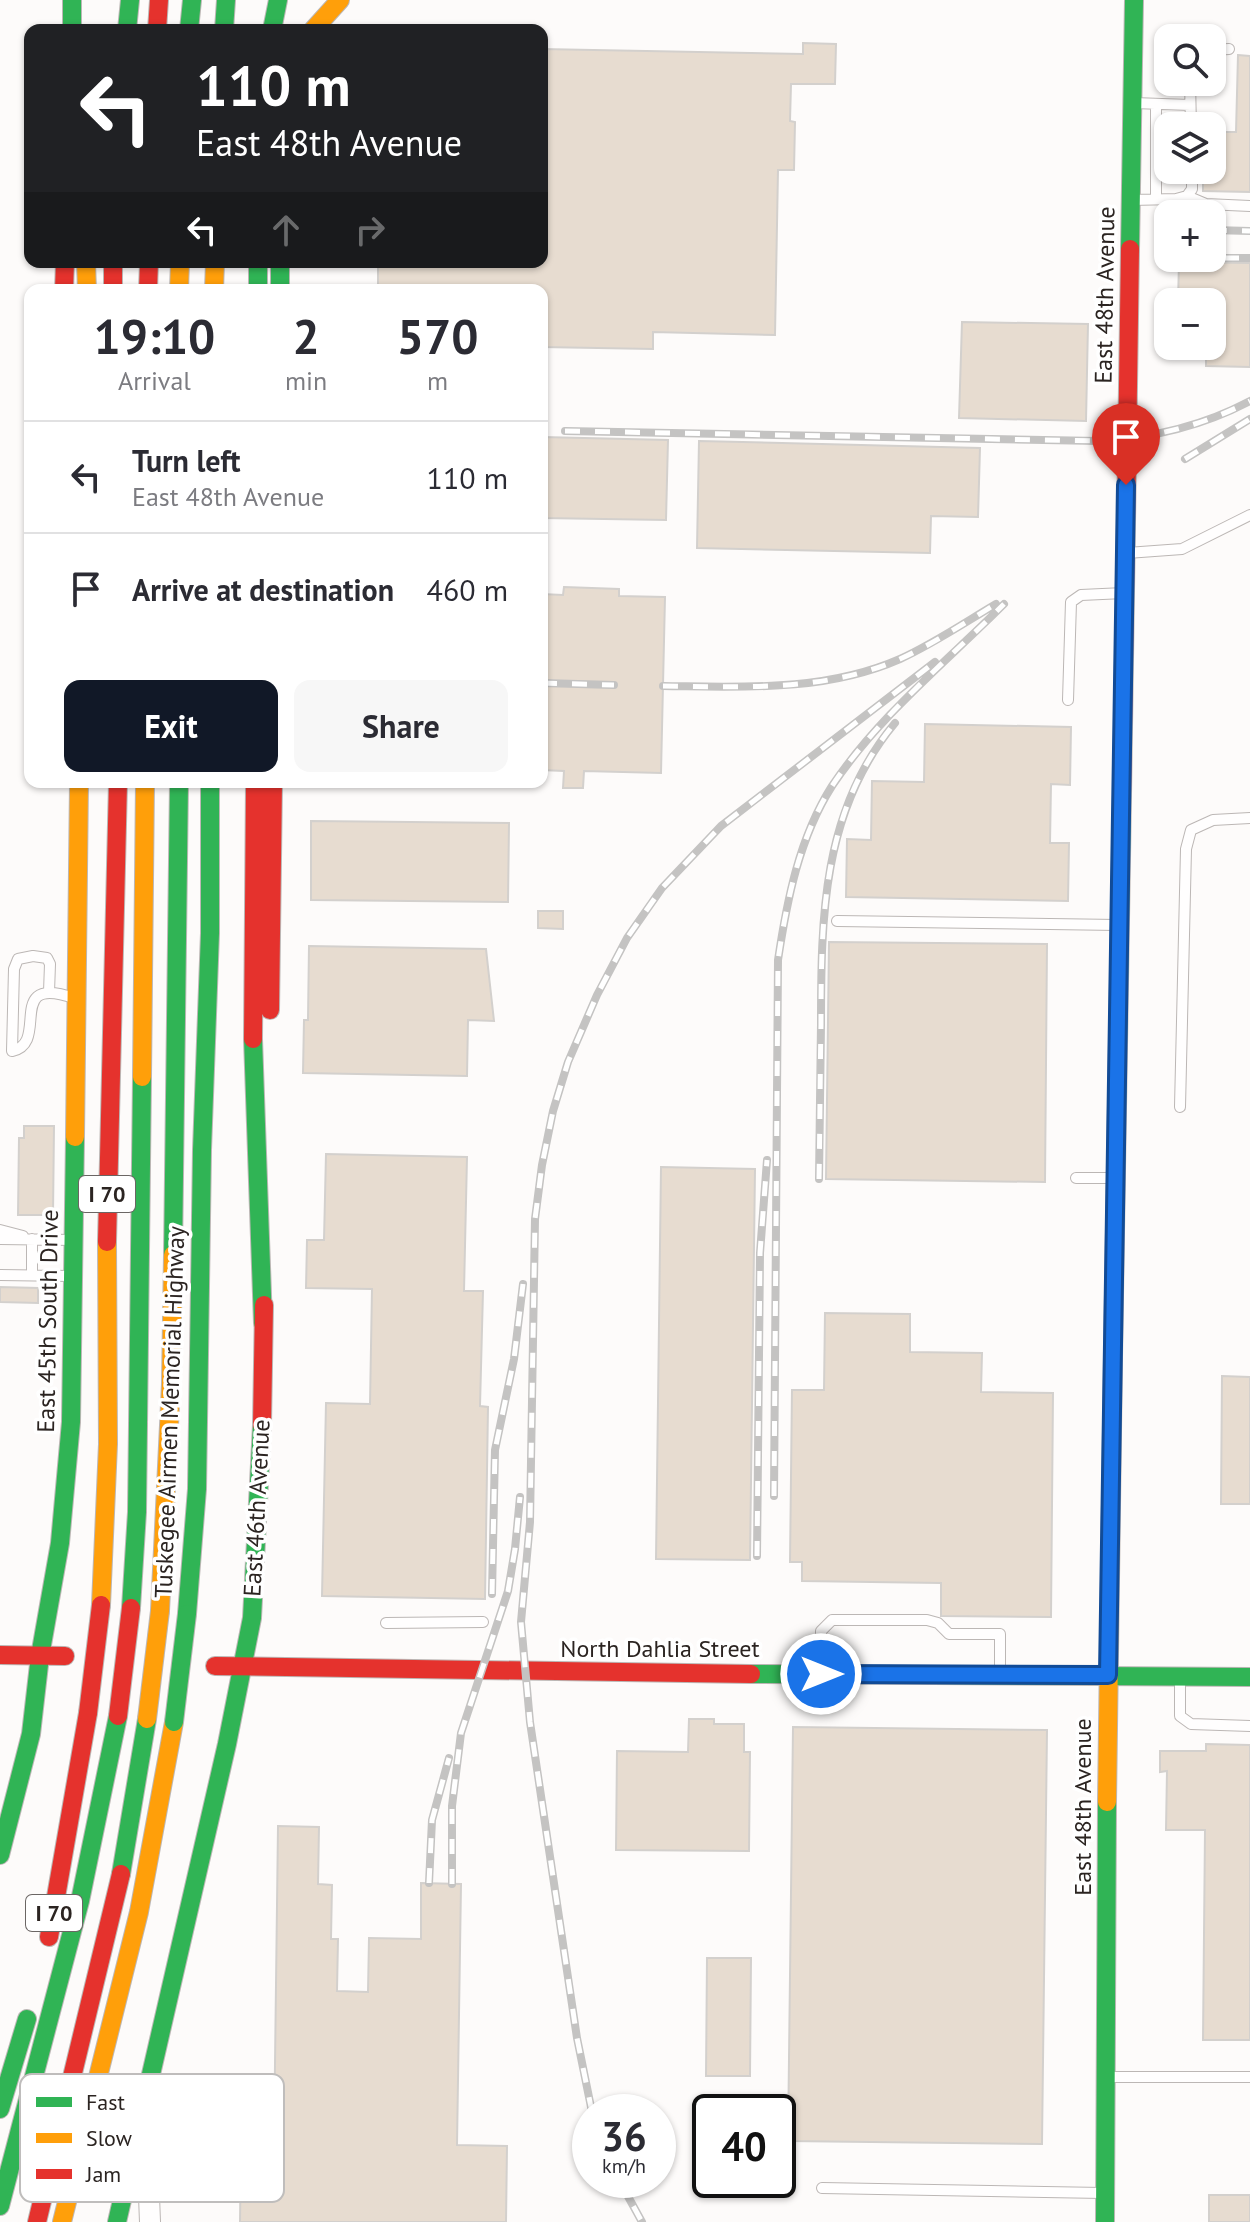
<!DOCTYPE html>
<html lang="en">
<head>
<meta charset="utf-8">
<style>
	body { margin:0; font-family:"PT Sans",sans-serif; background:#f7f7f7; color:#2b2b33; height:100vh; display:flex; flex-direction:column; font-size:30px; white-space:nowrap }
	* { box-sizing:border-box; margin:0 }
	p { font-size:26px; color:#7c7c81 }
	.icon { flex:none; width:44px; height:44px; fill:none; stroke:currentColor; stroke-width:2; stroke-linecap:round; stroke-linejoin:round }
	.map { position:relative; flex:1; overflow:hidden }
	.drawer { position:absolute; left:24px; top:284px; width:524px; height:504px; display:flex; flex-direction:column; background:#fff; border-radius:16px; box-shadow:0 2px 6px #0004 }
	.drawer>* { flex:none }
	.hud { position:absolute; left:24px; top:24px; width:524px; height:244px; border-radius:16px; box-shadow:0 2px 6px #0004; background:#202124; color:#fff; overflow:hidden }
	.buttons { position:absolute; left:1154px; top:24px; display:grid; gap:16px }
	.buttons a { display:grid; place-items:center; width:72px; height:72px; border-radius:16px; background:#fff; box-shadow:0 2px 6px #0004; font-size:40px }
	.speed { position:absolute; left:572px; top:2094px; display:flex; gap:16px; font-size:40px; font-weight:700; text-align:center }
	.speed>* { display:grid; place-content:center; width:104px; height:104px; border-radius:50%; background:#fff; box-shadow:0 2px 6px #0004; line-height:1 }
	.speed small { font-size:20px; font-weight:400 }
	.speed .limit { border:4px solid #111; border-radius:12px; background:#fff; color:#111 }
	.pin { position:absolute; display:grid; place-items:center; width:68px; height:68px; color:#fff; margin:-82px -34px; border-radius:50% 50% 50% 0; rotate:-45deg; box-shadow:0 0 8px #0007 }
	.pin .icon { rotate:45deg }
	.me { position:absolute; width:88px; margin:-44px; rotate:90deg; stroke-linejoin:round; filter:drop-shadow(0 0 6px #0008) }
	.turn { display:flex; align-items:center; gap:28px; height:168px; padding:0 40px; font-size:36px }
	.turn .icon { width:104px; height:104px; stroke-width:2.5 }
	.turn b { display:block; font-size:56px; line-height:68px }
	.lanes { display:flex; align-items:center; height:76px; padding:0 40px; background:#0003; justify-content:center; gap:40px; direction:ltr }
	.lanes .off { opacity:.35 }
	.eta { display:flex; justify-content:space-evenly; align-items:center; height:136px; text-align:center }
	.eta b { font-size:48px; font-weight:700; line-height:56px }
	.cta { display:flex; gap:16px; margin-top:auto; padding:16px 40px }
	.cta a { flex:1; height:92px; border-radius:16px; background:#111827; color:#fff; font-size:32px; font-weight:700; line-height:92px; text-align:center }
	.cta a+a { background:#f7f7f7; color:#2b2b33 }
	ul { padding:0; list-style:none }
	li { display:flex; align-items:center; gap:24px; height:112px; padding:0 40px; border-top:2px solid #e1e1e2 }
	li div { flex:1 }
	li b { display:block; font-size:30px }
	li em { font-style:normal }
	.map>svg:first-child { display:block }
	.building { fill:#e7dcd0; stroke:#d3d0cd; stroke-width:2 }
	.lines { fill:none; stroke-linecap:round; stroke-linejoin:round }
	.lane-casing { stroke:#bcb7b5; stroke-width:12 }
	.street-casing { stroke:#bcb7b5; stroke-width:22 }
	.fast-casing { stroke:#bcb7b5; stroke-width:20 }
	.slow-casing { stroke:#bcb7b5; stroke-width:20 }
	.jam-casing { stroke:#bcb7b5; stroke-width:20 }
	.lane { stroke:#fffefe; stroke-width:10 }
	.street { stroke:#fffefe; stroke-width:20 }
	.fast { stroke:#30b455; stroke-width:18 }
	.slow { stroke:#ff9f0a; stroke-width:18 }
	.jam { stroke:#e5322d; stroke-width:18 }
	.rail-casing { stroke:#c4c3c2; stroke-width:8 }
	.rail { stroke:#fff; stroke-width:5; stroke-dasharray:15; stroke-linecap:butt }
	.fast-bridge-casing { stroke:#bcb7b5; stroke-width:20; stroke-linecap:butt }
	.slow-bridge-casing { stroke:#bcb7b5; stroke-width:20; stroke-linecap:butt }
	.jam-bridge-casing { stroke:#bcb7b5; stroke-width:20; stroke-linecap:butt }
	.fast-bridge { stroke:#30b455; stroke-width:18 }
	.slow-bridge { stroke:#ff9f0a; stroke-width:18 }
	.jam-bridge { stroke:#e5322d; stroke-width:18 }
	.route-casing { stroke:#114b97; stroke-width:20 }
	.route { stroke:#1a73e8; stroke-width:14 }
	.labels { text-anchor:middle; stroke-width:7; stroke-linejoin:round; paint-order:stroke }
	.shield { fill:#fff; stroke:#6b6664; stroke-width:2 }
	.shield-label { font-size:22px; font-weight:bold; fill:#2b2421 }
	.street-label { font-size:24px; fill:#2b2421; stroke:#fff }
	.key { fill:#fff; stroke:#bfbdbc; stroke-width:2 }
	.key-label { font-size:22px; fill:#2b2421 }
</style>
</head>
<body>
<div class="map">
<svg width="1250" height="2222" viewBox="0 0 1250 2222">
	<rect width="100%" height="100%" fill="#fdfbfa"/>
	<!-- building -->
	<path class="building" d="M 803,43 L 836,44 L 835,84 L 791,84 L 790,121 L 795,122 L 794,170 L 778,170 L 775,335 L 653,332 L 653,349 L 542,347 L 542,290 L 378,290 L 378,262 L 542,262 L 542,49 L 803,54 Z
		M 1238,55 L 1250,56 L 1250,192 L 1203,191 L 1203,170 L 1212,170 L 1212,132 L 1236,132 Z
		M 1179,262 L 1250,263 L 1250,367 L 1206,366 L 1206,346 L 1212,346 L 1212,302 L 1178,302 Z
		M 962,322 L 1088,324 L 1086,421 L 959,418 Z
		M 542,437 L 668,440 L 666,520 L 542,518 Z
		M 699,441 L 980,448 L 978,517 L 931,516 L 930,553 L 697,548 Z
		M 564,587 L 619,589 L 619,596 L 665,597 L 661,773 L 584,771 L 583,788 L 563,788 L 564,771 L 542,770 L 542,594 L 563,595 Z
		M 925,724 L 1071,727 L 1070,785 L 1051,784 L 1050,843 L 1069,843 L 1068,901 L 846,897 L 847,839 L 871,840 L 872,781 L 924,782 Z
		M 311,821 L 509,823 L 508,902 L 311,900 Z
		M 538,911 L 563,911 L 563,929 L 538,928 Z
		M 829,942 L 1047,944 L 1045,1182 L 826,1179 Z
		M 309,946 L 486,949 L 494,1021 L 468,1020 L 467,1076 L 303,1073 L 304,1020 L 308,1020 Z
		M 24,1126 L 54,1126 L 53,1215 L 18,1215 L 19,1138 L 24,1138 Z
		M 326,1154 L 467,1157 L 464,1291 L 483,1291 L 480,1406 L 488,1407 L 485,1599 L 322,1596 L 326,1403 L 370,1404 L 372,1289 L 306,1288 L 307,1240 L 324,1240 Z
		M 661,1167 L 755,1169 L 750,1560 L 656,1559 Z
		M 0,1287 L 38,1288 L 38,1303 L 0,1302 Z
		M 825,1313 L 910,1314 L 910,1352 L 982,1353 L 981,1392 L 1053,1393 L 1051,1617 L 941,1616 L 941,1583 L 802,1581 L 802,1562 L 790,1562 L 792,1390 L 824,1390 Z
		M 1222,1376 L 1250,1377 L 1250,1504 L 1221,1504 Z
		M 689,1719 L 714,1719 L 714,1724 L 744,1724 L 744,1752 L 750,1752 L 749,1851 L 616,1850 L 617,1751 L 688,1752 Z
		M 793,1727 L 1047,1730 L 1042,2144 L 788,2141 Z
		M 1206,1744 L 1250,1745 L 1250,2040 L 1203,2040 L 1205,1830 L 1166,1830 L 1167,1771 L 1160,1772 L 1160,1751 L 1206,1751 Z
		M 278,1826 L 319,1827 L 318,1884 L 332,1885 L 331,1939 L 338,1939 L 337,1991 L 368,1992 L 369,1938 L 421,1939 L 421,1883 L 461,1884 L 457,2145 L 507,2146 L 506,2222 L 240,2222 L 241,2142 L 274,2143 Z
		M 707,1958 L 751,1958 L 750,2076 L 706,2076 Z
		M 1209,2195 L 1250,2195 L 1250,2222 L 1209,2222 Z"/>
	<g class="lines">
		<!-- lane casing -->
		<g class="lane-casing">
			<path id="lane" d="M 1212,50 L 1229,49
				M 1190,82 L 1191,126
				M 1134,103 L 1190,105
				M 1187,196 L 1192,189 L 1192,170
				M 1156,199 L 1156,104
				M 1131,200 L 1176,199 L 1187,196 L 1206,204 L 1250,206
				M 1127,553 L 1182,549 L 1250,515
				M 1068,700 L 1071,602 L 1081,595 L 1124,593
				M 837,921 L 1117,925
				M 49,992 L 50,964 L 47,958 L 33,956 L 18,959 L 14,969 L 12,1051 C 51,1043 3,974 74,998
				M 1180,1107 L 1186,849 L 1191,830 L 1213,820 L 1250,818
				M 1076,1178 L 1113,1178
				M 0,1230 L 23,1236
				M 0,1239 L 74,1240
				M 0,1275 L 70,1276
				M 32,1275 L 32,1239
				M 386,1623 L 483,1622
				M 821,1673 L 821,1631 L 832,1620 L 927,1620 L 938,1623 L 949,1634 L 1000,1634 L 1000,1674
				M 1180,1678 L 1180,1716 L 1191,1724 L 1250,1726
				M 1108,2077 L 1250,2077
				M 822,2188 L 1103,2193"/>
		</g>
		<!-- street casing -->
		<g class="street-casing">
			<path id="street" d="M 146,2118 L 150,2222"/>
		</g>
		<!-- fast casing -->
		<g class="fast-casing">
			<path id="fast" d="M 72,0 L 72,30
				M 127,30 L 130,0
				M 189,30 L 192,0
				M 224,30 L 226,0
				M 272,30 L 278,0
				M 1130,249 L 1134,0
				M 258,262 L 258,290
				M 280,262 L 280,290
				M 253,1039 L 263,1323
				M 173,1255 L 179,782
				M 1113,1357 L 1122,795
				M 131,1608 L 137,1512 L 142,1077
				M 187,1614 L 197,1489 L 202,1150 L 210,933 L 210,782
				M 751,1674 L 1250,1677
				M 0,1855 L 31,1734 L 40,1656 L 60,1543 L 71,1422 L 75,1137
				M 121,1874 L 147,1719
				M 0,2109 L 27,2019
				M 0,2206 L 80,1901 L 118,1716
				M 117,2222 L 227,1744 L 252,1618 L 262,1425
				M 1105,2222 L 1107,1802"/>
		</g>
		<!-- slow casing -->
		<g class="slow-casing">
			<path id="slow" d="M 313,30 L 340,0
				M 86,262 L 87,290
				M 179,290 L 180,262
				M 214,290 L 215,262
				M 142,1077 L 145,782
				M 75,1137 L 79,782
				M 101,1605 L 108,1444 L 107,1242
				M 160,1611 L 171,1384 L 173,1255
				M 1107,1802 L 1113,1357
				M 62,2222 L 139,1912 L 174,1722"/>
		</g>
		<!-- jam casing -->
		<g class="jam-casing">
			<path id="jam" d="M 157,30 L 159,0
				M 113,262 L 113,290
				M 64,290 L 65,262
				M 148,290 L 149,262
				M 1122,795 L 1130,249
				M 270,1010 L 273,782
				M 253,1039 L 255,782
				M 107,1242 L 118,782
				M 262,1425 L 264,1305
				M 0,1655 L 65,1656
				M 215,1666 L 751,1674
				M 49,1937 L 88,1713
				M 37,2222 L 121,1874"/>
		</g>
		<!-- lane -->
		<use href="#lane" class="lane"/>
		<!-- street -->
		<use href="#street" class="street"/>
		<!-- fast -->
		<use href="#fast" class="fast"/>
		<!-- slow -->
		<use href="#slow" class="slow"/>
		<!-- jam -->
		<use href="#jam" class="jam"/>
		<!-- rail casing -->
		<g class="rail-casing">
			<path id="rail" d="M 1164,229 L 1168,229
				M 1212,230 L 1250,231
				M 1224,258 L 1250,258
				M 565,431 L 1099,441 C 1151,438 1203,426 1250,401
				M 1185,459 L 1250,419
				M 542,683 L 614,685
				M 663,686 C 743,687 825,692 900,659 C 933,644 964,623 996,604
				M 819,1179 C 820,1127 820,1076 821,1025 C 821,918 822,810 895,723
				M 774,1496 L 778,960 C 787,900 799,838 832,786 C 878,717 946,662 1004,604
				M 757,1556 L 760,1253 L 767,1160
				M 492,1594 L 495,1450 L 514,1359 L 523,1284
				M 429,1883 L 432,1820 L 449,1758
				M 452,1884 L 452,1806 L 461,1733 L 508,1591 L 515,1549 L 520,1497
				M 592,2112 L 577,2038 L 530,1722 L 521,1622 L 530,1522 L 535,1219 L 542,1165 L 553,1111 L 568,1062 L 597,995 L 627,938 L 662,888 L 721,826 L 935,662
				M 619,2180 L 642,2222"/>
		</g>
		<!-- rail -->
		<use href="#rail" class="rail"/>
		<!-- fast-bridge casing -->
		<g class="fast-bridge-casing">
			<path id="fast-bridge" d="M 174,1722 L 187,1614"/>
		</g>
		<!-- slow-bridge casing -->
		<g class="slow-bridge-casing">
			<path id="slow-bridge" d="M 147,1719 L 160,1611"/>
		</g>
		<!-- jam-bridge casing -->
		<g class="jam-bridge-casing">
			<path id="jam-bridge" d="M 88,1713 L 101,1605
				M 118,1716 L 131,1608"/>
		</g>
		<!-- fast-bridge -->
		<use href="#fast-bridge" class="fast-bridge"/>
		<!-- slow-bridge -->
		<use href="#slow-bridge" class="slow-bridge"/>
		<!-- jam-bridge -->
		<use href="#jam-bridge" class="jam-bridge"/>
	</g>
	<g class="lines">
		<!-- route casing -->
		<g class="route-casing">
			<path id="route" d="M 821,1674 L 1108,1675 L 1126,485"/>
		</g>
		<!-- route -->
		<use href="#route" class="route"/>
	</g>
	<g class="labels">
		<!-- shield labels -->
		<g class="shield">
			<rect x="79" y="1176" width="56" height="36" rx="6"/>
			<rect x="26" y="1895" width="56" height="36" rx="6"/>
		</g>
		<g class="shield-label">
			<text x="107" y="1202">I 70</text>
			<text x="54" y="1921">I 70</text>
		</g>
		<!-- street labels -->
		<g class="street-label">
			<text transform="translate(1105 295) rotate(-89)" y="8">East 48th Avenue</text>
			<text transform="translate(48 1321) rotate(-89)" y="8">East 45th South Drive</text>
			<text transform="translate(170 1412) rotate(-88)" y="8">Tuskegee Airmen Memorial Highway</text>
			<text transform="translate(257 1508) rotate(-87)" y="8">East 46th Avenue</text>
			<text x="660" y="1657">North Dahlia Street</text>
			<text transform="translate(1083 1807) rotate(-90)" y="8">East 48th Avenue</text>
		</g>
	</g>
	<!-- legend -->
	<rect x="20" y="2074" width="264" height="128" rx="12" class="key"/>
	<rect x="36" y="2097" width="36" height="10" fill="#30b455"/>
	<rect x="36" y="2133" width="36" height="10" fill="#ff9f0a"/>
	<rect x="36" y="2169" width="36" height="10" fill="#e5322d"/>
	<g class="key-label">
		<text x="86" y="2110">Fast</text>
		<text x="86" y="2146">Slow</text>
		<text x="86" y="2182">Jam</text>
	</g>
</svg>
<div class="buttons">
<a><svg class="icon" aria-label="search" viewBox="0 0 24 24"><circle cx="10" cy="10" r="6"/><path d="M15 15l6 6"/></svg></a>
<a><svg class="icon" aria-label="layers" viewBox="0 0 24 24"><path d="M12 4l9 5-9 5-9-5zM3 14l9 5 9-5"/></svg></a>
<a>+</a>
<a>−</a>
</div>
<div class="speed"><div>36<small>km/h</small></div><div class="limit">40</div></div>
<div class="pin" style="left:1126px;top:485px;background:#d93025"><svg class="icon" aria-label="arrive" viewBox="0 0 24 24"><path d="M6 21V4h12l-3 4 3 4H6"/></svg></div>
<svg class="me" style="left:821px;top:1674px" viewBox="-20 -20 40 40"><circle r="17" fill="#1a73e8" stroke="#fff" stroke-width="3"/><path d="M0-11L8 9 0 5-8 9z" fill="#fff"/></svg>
<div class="hud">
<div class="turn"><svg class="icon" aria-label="left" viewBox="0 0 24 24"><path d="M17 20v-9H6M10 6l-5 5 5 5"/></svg><div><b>110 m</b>East 48th Avenue</div></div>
<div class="lanes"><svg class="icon" aria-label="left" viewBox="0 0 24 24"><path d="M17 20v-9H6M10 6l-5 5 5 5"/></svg><svg class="icon off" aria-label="ahead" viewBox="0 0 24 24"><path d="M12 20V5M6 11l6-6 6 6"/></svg><svg class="icon off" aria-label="right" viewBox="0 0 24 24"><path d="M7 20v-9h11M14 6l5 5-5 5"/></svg></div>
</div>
<section class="drawer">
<div class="eta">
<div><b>19:10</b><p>Arrival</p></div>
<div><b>2</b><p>min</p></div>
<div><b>570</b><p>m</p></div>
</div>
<ul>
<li><svg class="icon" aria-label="left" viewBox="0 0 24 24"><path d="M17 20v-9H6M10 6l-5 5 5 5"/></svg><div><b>Turn left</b><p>East 48th Avenue</p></div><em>110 m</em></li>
<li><svg class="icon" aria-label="arrive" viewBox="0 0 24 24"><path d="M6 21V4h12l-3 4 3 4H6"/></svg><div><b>Arrive at destination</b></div><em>460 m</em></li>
</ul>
<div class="cta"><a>Exit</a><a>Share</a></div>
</section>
</div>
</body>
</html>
